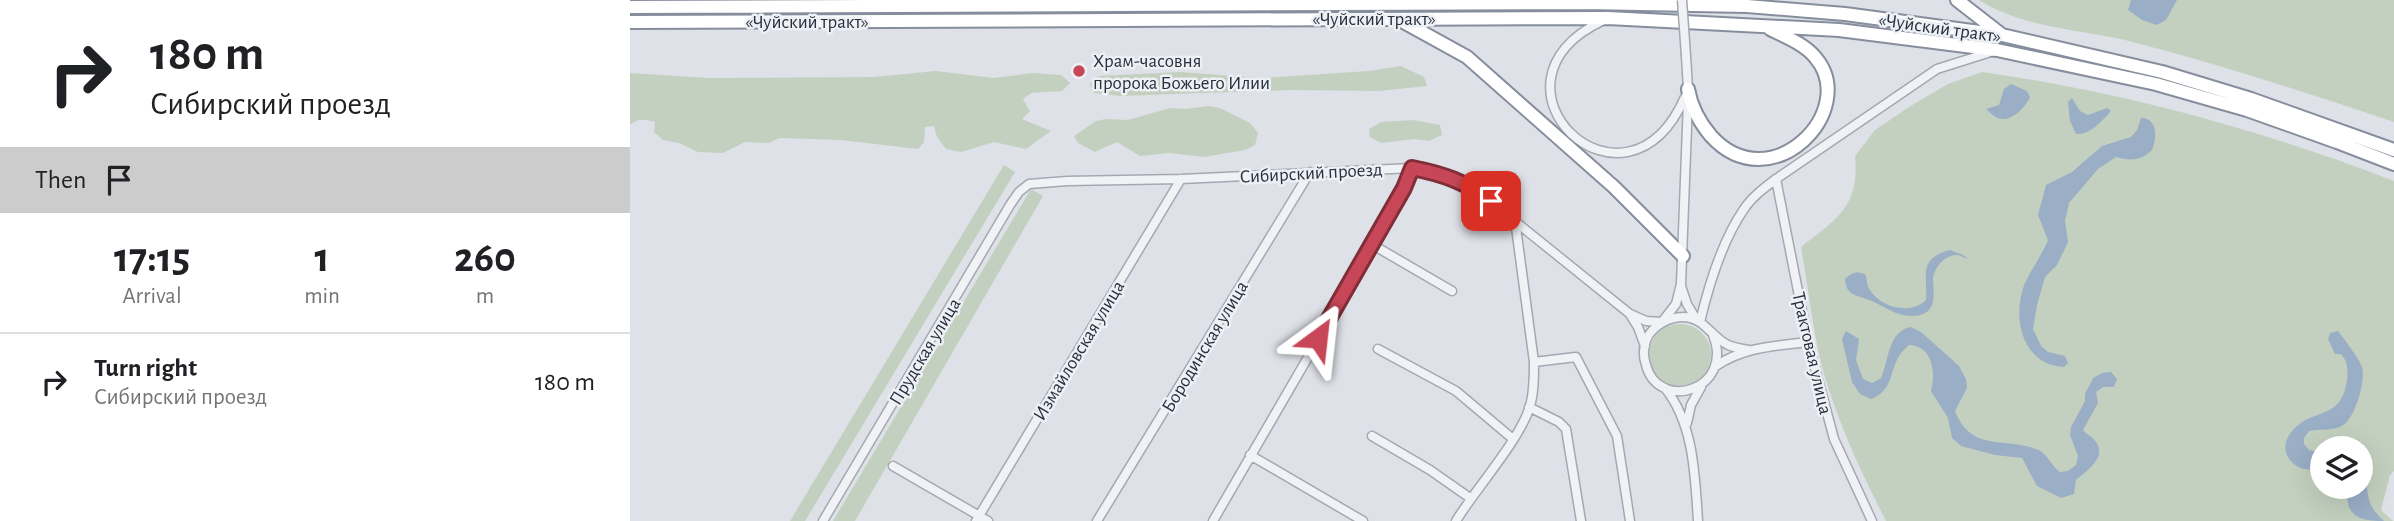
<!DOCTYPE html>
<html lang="en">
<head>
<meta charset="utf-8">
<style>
	body { margin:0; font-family:"Alegreya Sans",sans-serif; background:#f2f2f2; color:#202124; height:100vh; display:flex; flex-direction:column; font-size:26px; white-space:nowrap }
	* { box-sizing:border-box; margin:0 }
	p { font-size:23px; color:#757577 }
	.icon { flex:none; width:38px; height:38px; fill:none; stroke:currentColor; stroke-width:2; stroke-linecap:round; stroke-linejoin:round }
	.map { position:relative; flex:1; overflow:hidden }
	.details { display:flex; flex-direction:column; background:#fff; width:630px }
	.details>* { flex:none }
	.top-card { background:#fff; color:#202124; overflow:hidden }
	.tools { position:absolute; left:1680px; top:436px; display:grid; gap:14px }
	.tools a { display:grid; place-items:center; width:63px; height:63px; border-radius:50%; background:#fff; box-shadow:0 7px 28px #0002; font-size:35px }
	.pin { position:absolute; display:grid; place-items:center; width:60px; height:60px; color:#fff; margin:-30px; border-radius:14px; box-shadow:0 4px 10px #0006 }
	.me { position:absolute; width:77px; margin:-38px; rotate:30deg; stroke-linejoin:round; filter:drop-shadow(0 0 5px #0008) }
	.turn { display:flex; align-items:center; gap:24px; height:147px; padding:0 35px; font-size:32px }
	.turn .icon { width:91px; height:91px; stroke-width:2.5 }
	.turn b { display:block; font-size:49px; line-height:60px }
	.then { display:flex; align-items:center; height:66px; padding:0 35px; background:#0003; gap:14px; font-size:26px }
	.eta { display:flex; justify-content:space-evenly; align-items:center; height:119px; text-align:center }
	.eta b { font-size:42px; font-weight:700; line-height:49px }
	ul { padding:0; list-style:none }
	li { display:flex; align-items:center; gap:21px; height:98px; padding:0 35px; border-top:2px solid #e0e0e0 }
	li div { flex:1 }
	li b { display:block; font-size:26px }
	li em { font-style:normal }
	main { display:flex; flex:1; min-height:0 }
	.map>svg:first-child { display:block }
	.green { fill:#c3d0bf; fill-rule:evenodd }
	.water { fill:#9aaec6 }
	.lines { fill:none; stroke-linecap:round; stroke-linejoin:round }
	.minor-casing { stroke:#a4a8b1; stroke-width:11 }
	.highway-casing { stroke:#868e9d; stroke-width:16 }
	.minor { stroke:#f0f2f5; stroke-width:8 }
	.highway { stroke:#fff; stroke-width:12 }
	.minor-bridge-casing { stroke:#a4a8b1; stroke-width:11; stroke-linecap:butt }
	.minor-bridge { stroke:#f0f2f5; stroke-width:8 }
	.route-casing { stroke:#812e39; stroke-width:18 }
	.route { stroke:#c74758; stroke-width:12 }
	.poi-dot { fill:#c74758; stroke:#edf0f5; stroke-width:2.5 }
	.labels { text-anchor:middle; stroke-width:5; stroke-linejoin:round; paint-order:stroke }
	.street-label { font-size:19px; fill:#282f3d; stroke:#edf0f5 }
	.poi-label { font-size:19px; fill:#282f3d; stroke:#edf0f5; text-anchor:start }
</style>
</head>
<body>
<main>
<section class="details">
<div class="top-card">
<div class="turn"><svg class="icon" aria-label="right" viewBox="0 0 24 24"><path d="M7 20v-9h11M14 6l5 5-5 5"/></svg><div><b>180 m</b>Сибирский проезд</div></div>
<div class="then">Then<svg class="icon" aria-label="arrive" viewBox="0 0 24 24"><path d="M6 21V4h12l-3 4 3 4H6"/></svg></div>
</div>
<div class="eta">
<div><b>17:15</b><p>Arrival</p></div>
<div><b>1</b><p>min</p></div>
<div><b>260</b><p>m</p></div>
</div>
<ul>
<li><svg class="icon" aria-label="right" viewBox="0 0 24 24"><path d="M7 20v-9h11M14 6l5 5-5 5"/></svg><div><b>Turn right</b><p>Сибирский проезд</p></div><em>180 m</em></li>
</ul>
</section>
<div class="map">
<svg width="1764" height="521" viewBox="0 0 1764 521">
	<rect width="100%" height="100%" fill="#dee1e7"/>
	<!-- green -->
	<path class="green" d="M 1349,0 L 1764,0 L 1764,122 C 1678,93 1591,65 1503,42 C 1451,29 1395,29 1349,0 Z
		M 771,66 L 794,77 L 797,86 L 749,91 L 659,90 L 491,96 L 464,93 L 460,84 L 469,76 L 549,72 L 632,78 L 739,71 Z
		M 306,71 L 364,78 L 403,73 L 431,75 L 440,83 L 432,91 L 401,93 L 393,99 L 400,111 L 392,119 L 421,131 L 396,149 L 364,142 L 331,152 L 316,149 L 307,137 L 304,126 L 295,127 L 294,142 L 288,149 L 211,140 L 150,138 L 138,143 L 115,142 L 93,153 L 68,152 L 49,143 L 33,140 L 24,132 L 25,122 C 16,119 7,118 0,125 L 0,73 L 78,78 L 244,77 Z
		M 1352,72 C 1494,92 1631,130 1764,181 L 1764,471 L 1760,475 L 1751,510 L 1763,521 L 1256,521 C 1230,470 1206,419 1191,363 C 1182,325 1178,285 1171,247 C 1207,219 1230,206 1225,156 L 1245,130 L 1279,107 L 1318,84 ZM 1692,448 L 1731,448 L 1731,486 L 1692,486 Z
		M 579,106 L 590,108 L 620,123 L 628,133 L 625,145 L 615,150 L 574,157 L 540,153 L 510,156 L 487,142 L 465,152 L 448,143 L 444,136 L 466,121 L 476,119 L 498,120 L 540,108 L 556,109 Z
		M 783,120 L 810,125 L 812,135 L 799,141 L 784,139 L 751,143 L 740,137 L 739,129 L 751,122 Z
		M 374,165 L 385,172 L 175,521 L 160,521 Z
		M 401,189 L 413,196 L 225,521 L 203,521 Z
		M1019 355a31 31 0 1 1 62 0a31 31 0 1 1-62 0Z"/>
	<!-- water -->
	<path class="water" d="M 1501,0 L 1547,0 L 1536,20 L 1527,25 L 1512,20 L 1498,10 Z
		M 1381,84 L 1397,91 L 1400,97 C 1396,106 1384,120 1372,119 C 1366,119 1361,113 1356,109 L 1369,105 L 1374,89 Z
		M 1442,98 L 1450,111 L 1458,115 L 1477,108 L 1481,111 C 1472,121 1460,135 1446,134 L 1440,121 L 1438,102 Z
		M 1511,118 C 1528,118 1527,138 1522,150 C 1511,161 1500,161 1486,157 L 1468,169 L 1439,203 L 1435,221 L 1438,242 L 1427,265 L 1415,277 L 1407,305 L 1403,329 L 1411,346 L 1418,352 L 1435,356 L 1438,363 L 1434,367 C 1392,365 1381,317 1395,283 C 1402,268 1412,255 1418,240 L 1408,215 L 1416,185 L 1442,172 L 1472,146 L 1501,137 L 1507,130 Z
		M 1320,250 L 1333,255 L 1338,259 C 1334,258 1331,255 1327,255 C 1315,254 1303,269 1303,280 C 1304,297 1307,316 1282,316 C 1263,316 1253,304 1236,299 C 1223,294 1216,294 1215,279 C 1222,272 1226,271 1235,274 C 1238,280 1236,285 1240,290 C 1251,308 1281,315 1296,300 C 1298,275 1287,259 1320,250 Z
		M 1281,327 L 1291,332 L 1329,366 L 1336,379 L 1337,388 L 1325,411 C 1341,452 1373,437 1406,449 C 1418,453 1420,465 1430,472 L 1438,471 L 1446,465 L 1448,456 L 1440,435 L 1441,427 L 1455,401 L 1455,394 L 1463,378 L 1472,373 L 1481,372 L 1487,379 L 1484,387 L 1473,387 L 1466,392 L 1468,403 L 1453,430 C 1457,435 1463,437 1466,442 C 1477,458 1456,471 1446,480 L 1444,494 L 1431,498 L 1407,486 L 1392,458 L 1365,455 L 1331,446 L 1322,438 L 1318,418 L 1301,391 C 1306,373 1303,346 1279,345 C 1275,349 1270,353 1268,358 C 1259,375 1262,391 1241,399 L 1230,394 L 1222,382 L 1212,339 L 1216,331 L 1229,339 L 1226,360 L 1233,379 L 1242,383 L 1251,378 C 1259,360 1258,331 1281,327 Z
		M 1708,331 C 1713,337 1730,360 1732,367 C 1736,381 1725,419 1712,426 C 1702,431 1690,429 1679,431 L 1674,438 L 1674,444 L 1679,450 L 1692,453 L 1692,468 C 1666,477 1642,451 1664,429 C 1685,407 1711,421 1717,380 C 1718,370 1718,362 1711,354 L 1705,354 L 1698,339 L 1700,333 Z
		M 1731,467 C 1743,491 1730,499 1754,521 C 1728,521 1714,516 1718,487 L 1731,486 Z"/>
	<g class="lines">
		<!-- minor casing -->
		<g class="minor-casing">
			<path id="minor" d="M 972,21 C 840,84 995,234 1055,97
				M 1056,56 L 1058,89
				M 1146,179 L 1178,342 L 1204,439 L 1242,521
				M 743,245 L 822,291
				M 1051,286 L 1057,304 L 1066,319
				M 1001,316 L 1008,327 L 1015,346
				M 1070,322 C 1079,284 1092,241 1114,209 C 1122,197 1134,188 1146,179 L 1307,69 L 1364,51
				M 1083,335 C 1105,390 1029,413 1016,365 C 1013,356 1013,347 1017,338 C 1024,325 1039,317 1053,317 C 1074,317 1081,337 1098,345 C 1105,348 1112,349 1119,350
				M 748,349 L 826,391 L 883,439
				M 904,362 L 946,357 L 987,436 L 1000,521
				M 1086,366 C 1114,347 1145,346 1178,342
				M 1035,388 C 1064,424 1065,476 1068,521
				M 899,407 L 929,422 L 936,429 L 951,521
				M 1057,423 L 1061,405 L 1071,387
				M 742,436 L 800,470 L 840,498
				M 620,455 L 733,521
				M 263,466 L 358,521
				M 193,521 L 380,205 L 389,192 L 399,184 L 437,181 L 551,179 L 782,168 L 826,179 L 845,189 L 1000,314 L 1016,321 L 1032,322 L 1046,304 L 1051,284 L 1058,101
				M 346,521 L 551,179
				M 467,521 L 680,172
				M 583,521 L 743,245 L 774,188 L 782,168
				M 826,521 C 846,488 890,440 900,406 C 904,392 904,377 904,362 L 885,220"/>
		</g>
		<!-- highway casing -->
		<g class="highway-casing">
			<path id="highway" d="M 1327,0 L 1372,35
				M 0,7 L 956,3 L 1117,6 L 1215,14 L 1372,35 L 1532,72 L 1621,99 L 1764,150
				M 770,20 L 837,57 L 984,187 L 1053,256
				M 0,22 L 978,18 L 1209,30 L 1367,50 L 1526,84 L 1617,110 L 1707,142 L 1764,164
				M 1058,89 C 1061,106 1070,123 1081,136 C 1141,202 1231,110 1185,57 C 1174,44 1156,37 1140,29"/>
		</g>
		<!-- minor -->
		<use href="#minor" class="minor"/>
		<!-- highway -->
		<use href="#highway" class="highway"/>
		<!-- minor-bridge casing -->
		<g class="minor-bridge-casing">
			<path id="minor-bridge" d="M 1052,0 L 1056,56"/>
		</g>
		<!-- minor-bridge -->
		<use href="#minor-bridge" class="minor-bridge"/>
	</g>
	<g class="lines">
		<!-- route casing -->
		<g class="route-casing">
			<path id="route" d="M 688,338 L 774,188 L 782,168 C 813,174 836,182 861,201"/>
		</g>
		<!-- route -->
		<use href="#route" class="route"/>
	</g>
	<!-- markers -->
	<circle class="poi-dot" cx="449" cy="71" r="7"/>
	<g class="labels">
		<!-- street labels -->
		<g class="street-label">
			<text x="744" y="25">«Чуйский тракт»</text>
			<text x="177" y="28">«Чуйский тракт»</text>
			<text transform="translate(1310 27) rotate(8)" y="7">«Чуйский тракт»</text>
			<text transform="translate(681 172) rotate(-3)" y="7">Сибирский проезд</text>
			<text transform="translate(574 346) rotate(-59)" y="7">Бородинская улица</text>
			<text transform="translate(448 350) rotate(-59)" y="7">Измайловская улица</text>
			<text transform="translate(294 351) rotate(-59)" y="7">Прудская улица</text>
			<text transform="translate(1183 353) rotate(77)" y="7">Трактовая улица</text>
		</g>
		<!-- poi labels -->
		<g class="poi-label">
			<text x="463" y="67">Храм-часовня<tspan x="463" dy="22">пророка Божьего Илии</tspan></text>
		</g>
	</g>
</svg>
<div class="tools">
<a><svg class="icon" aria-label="layers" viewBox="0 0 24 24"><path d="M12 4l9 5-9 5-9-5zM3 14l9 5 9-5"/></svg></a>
</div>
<div class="pin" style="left:861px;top:201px;background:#d93025"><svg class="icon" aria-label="arrive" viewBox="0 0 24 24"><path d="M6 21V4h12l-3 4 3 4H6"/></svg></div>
<svg class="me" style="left:688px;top:338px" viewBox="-20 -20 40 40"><path d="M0-17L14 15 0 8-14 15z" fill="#c74758" stroke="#fff" stroke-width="4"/></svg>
</div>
</main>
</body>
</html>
